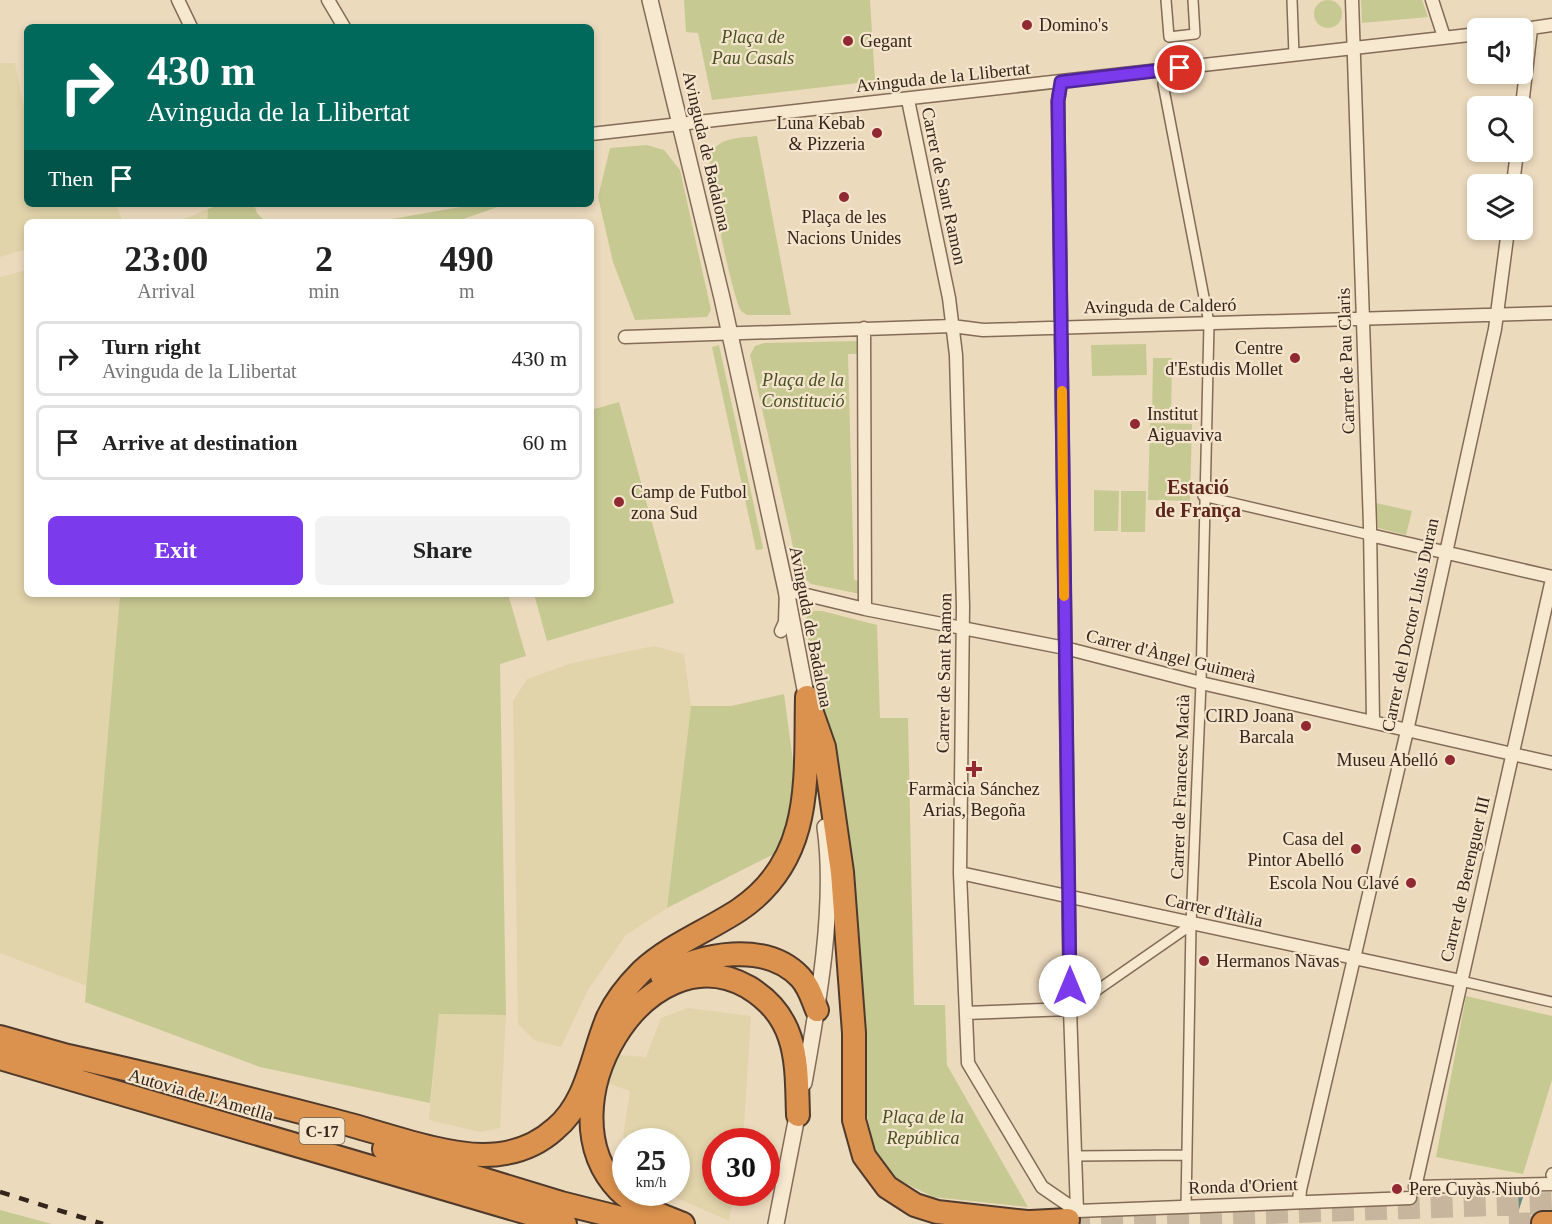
<!DOCTYPE html>
<html lang="en">
<head>
<meta charset="utf-8">
<style>
	body { margin:0; font-family:"Times New Roman",serif; background:#f2f2f2; color:#222; height:100vh; display:flex; flex-direction:column; font-size:22px; white-space:nowrap }
	* { box-sizing:border-box; margin:0 }
	p { font-size:20px; color:#767676 }
	.icon { flex:none; width:33px; height:33px; fill:none; stroke:currentColor; stroke-width:2; stroke-linecap:round; stroke-linejoin:round }
	.map { position:relative; flex:1; overflow:hidden }
	.sheet { position:absolute; left:24px; top:219px; width:570px; height:378px; display:flex; flex-direction:column; background:#fff; border-radius:9px; box-shadow:0 3px 9px #0003 }
	.sheet>* { flex:none }
	.top-card { position:absolute; left:24px; top:24px; width:570px; height:183px; border-radius:9px; box-shadow:0 3px 9px #0003; background:#00695c; color:#fff; overflow:hidden }
	.buttons { position:absolute; left:1467px; top:18px; display:grid; gap:12px }
	.buttons a { display:grid; place-items:center; width:66px; height:66px; border-radius:9px; background:#fff; box-shadow:0 3px 9px #0003; font-size:30px }
	.speed { position:absolute; left:612px; top:1128px; display:flex; gap:12px; font-size:30px; font-weight:700; text-align:center }
	.speed>* { display:grid; place-content:center; width:78px; height:78px; border-radius:50%; background:#fff; box-shadow:0 3px 9px #0003; line-height:1 }
	.speed small { font-size:15px; font-weight:400 }
	.speed .limit { border:9px solid #d22; background:#fff; color:#111 }
	.pin { position:absolute; display:grid; place-items:center; width:51px; height:51px; color:#fff; margin:-26px; border:3px solid #fff; border-radius:50%; box-shadow:0 2px 6px #0007 }
	.me { position:absolute; width:66px; margin:-33px; rotate:0deg; stroke-linejoin:round; filter:drop-shadow(0 0 4px #0008) }
	.turn { display:flex; align-items:center; gap:21px; height:126px; padding:0 24px; font-size:27px }
	.turn .icon { width:78px; height:78px; stroke-width:2.5 }
	.turn b { display:block; font-size:42px; line-height:51px }
	.then { display:flex; align-items:center; height:57px; padding:0 24px; background:#0003; gap:12px; font-size:22px }
	.eta { display:flex; justify-content:space-evenly; align-items:center; height:102px; text-align:center }
	.eta b { font-size:36px; font-weight:700; line-height:42px }
	.primary-button { display:flex; gap:12px; margin-top:auto; padding:12px 24px }
	.primary-button a { flex:1; height:69px; border-radius:9px; background:#7c3aed; color:#fff; font-size:24px; font-weight:700; line-height:69px; text-align:center }
	.primary-button a+a { background:#f2f2f2; color:#222 }
	ul { padding:0; list-style:none }
	li { display:flex; align-items:center; gap:18px; height:75px; margin:0 12px 9px; padding:0 12px; border:3px solid #e0e0e0; border-radius:9px }
	li div { flex:1 }
	li b { display:block; font-size:22px }
	li em { font-style:normal }
	.map>svg:first-child { display:block }
	.farmland { fill:#e1d4ab }
	.green { fill:#c7c992 }
	.lines { fill:none; stroke-linecap:round; stroke-linejoin:round }
	.stream { stroke:#698a7f; stroke-width:4.5 }
	.motorway-tunnel { stroke:#c7b69d; stroke-width:22; stroke-dasharray:22 11; stroke-linecap:butt }
	.pedestrian-casing { stroke:#836b57; stroke-width:12 }
	.minor-casing { stroke:#836b57; stroke-width:15 }
	.tertiary-casing { stroke:#836b57; stroke-width:18 }
	.motorway-casing { stroke:#503a2b; stroke-width:26 }
	.pedestrian { stroke:#f7e9d0; stroke-width:9 }
	.minor { stroke:#f7e9d0; stroke-width:12 }
	.tertiary { stroke:#f7e9d0; stroke-width:15 }
	.motorway { stroke:#db924e; stroke-width:22 }
	.rail { stroke:#33251b; stroke-width:4.5; stroke-dasharray:10 10; stroke-linecap:butt }
	.route-casing { stroke:#51269a; stroke-width:15 }
	.route { stroke:#7c3aed; stroke-width:10 }
	.slow { stroke:#f59e0b; stroke-width:10 }
	.poi-dot { fill:#902931; stroke:#f4e5cc; stroke-width:2 }
	.labels { text-anchor:middle; stroke-width:4.5; stroke-linejoin:round; paint-order:stroke }
	.shield { fill:#f4e5cc; stroke:#6d5f50; stroke-width:1.5 }
	.shield-label { font-size:16px; font-weight:bold; fill:#33251b }
	.poi-label { font-size:18px; fill:#33251b; stroke:#f4e5cc; text-anchor:start }
	.park-label { font-size:18px; font-style:italic; fill:#474f22; stroke:#f4e5cc }
	.street-label { font-size:18px; fill:#33251b; stroke:#f4e5cc }
	.neighbourhood-label { font-size:20px; font-weight:bold; fill:#5e251c; stroke:#f4e5cc }
</style>
</head>
<body>
<div class="map">
<svg width="1552" height="1224" viewBox="0 0 1552 1224">
	<rect width="100%" height="100%" fill="#ecdabd"/>
	<!-- farmland -->
	<path class="farmland" d="M 0,63 L 15,63 L 27,123 L 27,204 L 116,204 L 123,222 L 27,222 L 27,249 L 0,257 Z
		M 208,209 L 207,222 L 177,222 Z
		M 27,270 L 27,594 L 120,594 L 87,986 L 0,953 L 0,277 Z
		M 654,646 L 684,654 L 691,706 L 667,908 L 626,935 L 588,990 L 561,1047 L 534,1040 L 518,1024 L 513,701 L 527,679 L 572,663 Z
		M 688,1008 L 751,1016 L 743,1141 L 716,1142 L 716,1192 L 734,1193 L 729,1221 L 666,1193 L 676,1192 L 676,1142 L 625,1143 L 623,1136 L 630,1091 L 607,1083 L 619,1055 L 646,1057 L 661,1018 Z
		M 439,1014 L 506,1015 L 500,1128 L 480,1132 L 429,1120 Z"/>
	<!-- green -->
	<path class="green" d="M 684,0 L 870,0 L 875,81 L 712,100 L 698,33 L 686,32 Z
		M 1361,0 L 1422,0 L 1428,17 L 1362,23 Z
		M1314 14a14 14 0 1 1 28 0a14 14 0 1 1-28 0Z
		M 757,136 L 791,315 L 747,315 L 741,311 C 732,296 704,164 711,153 C 720,137 741,138 757,136 Z
		M 647,145 L 664,150 L 680,170 L 711,310 L 707,317 L 635,320 L 613,262 L 598,197 L 610,148 Z
		M 222,204 L 254,204 L 257,213 L 266,222 L 207,222 L 208,209 Z
		M 478,204 L 506,204 L 455,222 L 374,222 Z
		M 857,341 L 857,354 L 848,354 L 854,580 L 859,581 L 860,594 L 811,584 L 799,573 L 750,355 L 755,346 L 764,343 Z
		M 1146,344 L 1147,375 L 1092,376 L 1091,345 Z
		M 719,345 L 762,543 L 763,549 L 756,550 L 712,347 Z
		M 1153,358 L 1172,358 L 1171,418 L 1152,418 Z
		M 619,402 L 674,603 L 547,641 L 534,594 L 591,594 L 591,410 Z
		M 1150,423 L 1192,424 L 1190,501 L 1148,500 Z
		M 1094,490 L 1119,491 L 1118,531 L 1094,531 Z
		M 1121,491 L 1146,491 L 1145,532 L 1121,532 Z
		M 1376,503 L 1412,511 L 1406,535 L 1378,528 Z
		M 120,594 L 508,594 L 526,656 L 500,664 L 506,1015 L 439,1014 L 430,1103 L 260,1067 L 85,1002 Z
		M 809,611 L 822,611 L 877,625 L 880,718 L 908,718 L 914,1005 L 945,1005 L 947,1065 L 1028,1207 L 933,1197 L 897,1179 L 874,1148 L 864,1100 L 839,795 L 805,623 Z
		M 784,694 L 795,776 L 787,827 L 778,852 L 667,908 L 691,706 L 731,706 Z
		M 1466,996 L 1552,1016 L 1552,1080 L 1523,1174 L 1436,1157 Z
		M 0,1210 L 52,1224 L 0,1224 Z"/>
	<g class="lines">
		<!-- stream -->
		<path class="stream" d="M 1512,1224 L 1521,1196"/>
		<!-- motorway-tunnel -->
		<path class="motorway-tunnel" d="M 1068,1220 L 1552,1203
			M 1509,1224 L 1543,1223"/>
		<!-- pedestrian casing -->
		<g class="pedestrian-casing">
			<path id="pedestrian" d="M 1166,0 L 1169,37 L 1195,34 L 1193,0
				M 1292,0 L 1294,55
				M 1163,84 L 1209,323 L 1201,683 L 1191,925 L 1186,1207
				M 1203,496 L 1370,535
				M 1461,981 L 1552,1002
				M 1070,1009 L 1191,925
				M 1075,1156 L 1187,1155
				M 1551,1175 L 1552,1173"/>
		</g>
		<!-- minor casing -->
		<g class="minor-casing">
			<path id="minor" d="M 178,0 L 191,27
				M 328,0 L 344,27
				M 1352,0 L 1370,526 L 1373,720
				M 1432,0 L 1444,37
				M 1524,29 L 1552,25
				M 1061,82 L 1058,101 L 1070,1009 L 1077,1211
				M 908,100 L 949,298 L 956,355 L 963,606 L 960,873 L 968,1063 L 1042,1187 L 1077,1211
				M 1522,106 L 1531,29
				M 591,134 L 1478,34
				M 1513,184 L 1517,152
				M 864,328 L 865,609
				M 625,337 L 952,326 L 983,330 L 1552,313
				M 1370,535 L 1552,577
				M 1552,579 L 1415,1187 L 1552,1184
				M 781,631 L 785,622 L 786,590 L 865,609 L 1065,648 L 1201,683 L 1552,763
				M 960,873 L 1461,981
				M 966,1013 L 1070,1009
				M 1299,1202 L 1300,1190 L 1407,731 L 1495,329 L 1508,230
				M 1077,1211 L 1410,1198"/>
		</g>
		<!-- tertiary casing -->
		<g class="tertiary-casing">
			<path id="tertiary" d="M 650,0 L 722,298 L 786,590 L 808,705
				M 804,1083 C 818,1005 836,905 825,827
				M 776,1224 L 799,1106"/>
		</g>
		<!-- motorway casing -->
		<g class="motorway-casing">
			<path id="motorway" d="M 811,710 L 824,747 L 842,872 L 854,1033 L 854,1120 L 864,1156 L 887,1187 L 915,1205 L 937,1212 L 1027,1222
				M 662,976 C 700,953 766,941 800,977 C 809,986 812,998 817,1010
				M 0,1037 L 82,1060
				M 68,1056 C 158,1076 247,1098 336,1121 C 380,1132 440,1155 483,1155 C 510,1155 535,1147 555,1129 C 588,1102 592,1054 608,1017 C 616,1000 629,984 642,971 C 670,945 707,931 739,910 C 815,859 805,777 807,697
				M 0,1058 L 565,1224
				M 384,1149 L 561,1203 L 645,1224
				M 1012,1223 L 1068,1220
				M 1543,1223 L 1552,1223
				M 683,1224 C 661,1215 636,1207 619,1190 C 540,1108 646,929 748,987 C 768,999 783,1016 790,1038 C 798,1062 797,1090 798,1115"/>
		</g>
		<!-- pedestrian -->
		<use href="#pedestrian" class="pedestrian"/>
		<!-- minor -->
		<use href="#minor" class="minor"/>
		<!-- tertiary -->
		<use href="#tertiary" class="tertiary"/>
		<!-- motorway -->
		<use href="#motorway" class="motorway"/>
		<!-- rail -->
		<path class="rail" d="M 0,1192 L 103,1224"/>
	</g>
	<g class="lines">
		<!-- route casing -->
		<g class="route-casing">
			<path id="route" d="M 1070,986 L 1058,101 L 1061,82 L 1180,68"/>
		</g>
		<!-- route -->
		<use href="#route" class="route"/>
		<!-- slow -->
		<path class="slow" d="M 1062,391 L 1064,596"/>
	</g>
	<!-- markers -->
	<g class="poi-dot">
		<circle cx="1027" cy="25" r="6"/>
		<circle cx="848" cy="41" r="6"/>
		<circle cx="877" cy="133" r="6"/>
		<circle cx="844" cy="197" r="6"/>
		<circle cx="1295" cy="358" r="6"/>
		<circle cx="1135" cy="424" r="6"/>
		<circle cx="619" cy="502" r="6"/>
		<circle cx="1306" cy="726" r="6"/>
		<circle cx="1450" cy="760" r="6"/>
		<path d="M971 760h6v6h6v6h-6v6h-6v-6h-6v-6h6z"/>
		<circle cx="1356" cy="849" r="6"/>
		<circle cx="1411" cy="883" r="6"/>
		<circle cx="1204" cy="961" r="6"/>
		<circle cx="1397" cy="1189" r="6"/>
	</g>
	<g class="labels">
		<!-- shield labels -->
		<rect class="shield" x="299.5" y="1118" width="45" height="26" rx="4.5"/>
		<g class="shield-label">
			<text x="322" y="1137">C-17</text>
		</g>
		<!-- poi labels -->
		<g class="poi-label">
			<text x="1039" y="31">Domino's</text>
			<text x="860" y="47">Gegant</text>
			<text x="865" y="129" text-anchor="end">Luna Kebab<tspan x="865" dy="21">&amp; Pizzeria</tspan></text>
			<text x="844" y="223" text-anchor="middle">Plaça de les<tspan x="844" dy="21">Nacions Unides</tspan></text>
			<text x="1283" y="354" text-anchor="end">Centre<tspan x="1283" dy="21">d'Estudis Mollet</tspan></text>
			<text x="1147" y="420">Institut<tspan x="1147" dy="21">Aiguaviva</tspan></text>
			<text x="631" y="498">Camp de Futbol<tspan x="631" dy="21">zona Sud</tspan></text>
			<text x="1294" y="722" text-anchor="end">CIRD Joana<tspan x="1294" dy="21">Barcala</tspan></text>
			<text x="1438" y="766" text-anchor="end">Museu Abelló</text>
			<text x="974" y="795" text-anchor="middle">Farmàcia Sánchez<tspan x="974" dy="21">Arias, Begoña</tspan></text>
			<text x="1344" y="845" text-anchor="end">Casa del<tspan x="1344" dy="21">Pintor Abelló</tspan></text>
			<text x="1399" y="889" text-anchor="end">Escola Nou Clavé</text>
			<text x="1216" y="967">Hermanos Navas</text>
			<text x="1409" y="1195">Pere Cuyàs Niubó</text>
		</g>
		<!-- park labels -->
		<g class="park-label">
			<text x="753" y="43">Plaça de<tspan x="753" dy="21">Pau Casals</tspan></text>
			<text x="803" y="386">Plaça de la<tspan x="803" dy="21">Constitució</tspan></text>
			<text x="923" y="1123">Plaça de la<tspan x="923" dy="21">República</tspan></text>
		</g>
		<!-- street labels -->
		<g class="street-label">
			<text transform="translate(943 77) rotate(-6)" y="6">Avinguda de la Llibertat</text>
			<text transform="translate(707 151) rotate(77)" y="6">Avinguda de Badalona</text>
			<text transform="translate(944 186) rotate(78)" y="6">Carrer de Sant Ramon</text>
			<text transform="translate(1160 306) rotate(-1)" y="6">Avinguda de Calderó</text>
			<text transform="translate(1346 361) rotate(-92)" y="6">Carrer de Pau Claris</text>
			<text transform="translate(1410 625) rotate(-78)" y="6">Carrer del Doctor Lluís Duran</text>
			<text transform="translate(811 627) rotate(79)" y="6">Avinguda de Badalona</text>
			<text transform="translate(1171 656) rotate(14)" y="6">Carrer d'Àngel Guimerà</text>
			<text transform="translate(944 673) rotate(-89)" y="6">Carrer de Sant Ramon</text>
			<text transform="translate(1180 787) rotate(-88)" y="6">Carrer de Francesc Macià</text>
			<text transform="translate(1465 879) rotate(-77)" y="6">Carrer de Berenguer III</text>
			<text transform="translate(1214 910) rotate(13)" y="6">Carrer d'Itàlia</text>
			<text transform="translate(201 1095) rotate(16)" y="6">Autovia de l'Ametlla</text>
			<text transform="translate(1243 1186) rotate(-2)" y="6">Ronda d'Orient</text>
		</g>
		<!-- neighbourhood labels -->
		<g class="neighbourhood-label">
			<text x="1198" y="494">Estació<tspan x="1198" dy="23">de França</tspan></text>
		</g>
	</g>
</svg>
<div class="buttons">
<a><svg class="icon" aria-label="sound" viewBox="0 0 24 24"><path d="M4 9h4l5-4v14l-5-4H4zM17 9q2 3 0 6"/></svg></a>
<a><svg class="icon" aria-label="search" viewBox="0 0 24 24"><circle cx="10" cy="10" r="6"/><path d="M15 15l6 6"/></svg></a>
<a><svg class="icon" aria-label="layers" viewBox="0 0 24 24"><path d="M12 4l9 5-9 5-9-5zM3 14l9 5 9-5"/></svg></a>
</div>
<div class="speed"><div>25<small>km/h</small></div><div class="limit">30</div></div>
<div class="pin" style="left:1180px;top:68px;background:#d93025"><svg class="icon" aria-label="arrive" viewBox="0 0 24 24"><path d="M6 21V4h12l-3 4 3 4H6"/></svg></div>
<svg class="me" style="left:1070px;top:986px" viewBox="-20 -20 40 40"><circle r="19" fill="#fff"/><path d="M0-13L10 11 0 6-10 11z" fill="#7c3aed"/></svg>
<div class="top-card">
<div class="turn"><svg class="icon" aria-label="right" viewBox="0 0 24 24"><path d="M7 20v-9h11M14 6l5 5-5 5"/></svg><div><b>430 m</b>Avinguda de la Llibertat</div></div>
<div class="then">Then<svg class="icon" aria-label="arrive" viewBox="0 0 24 24"><path d="M6 21V4h12l-3 4 3 4H6"/></svg></div>
</div>
<section class="sheet">
<div class="eta">
<div><b>23:00</b><p>Arrival</p></div>
<div><b>2</b><p>min</p></div>
<div><b>490</b><p>m</p></div>
</div>
<ul>
<li><svg class="icon" aria-label="right" viewBox="0 0 24 24"><path d="M7 20v-9h11M14 6l5 5-5 5"/></svg><div><b>Turn right</b><p>Avinguda de la Llibertat</p></div><em>430 m</em></li>
<li><svg class="icon" aria-label="arrive" viewBox="0 0 24 24"><path d="M6 21V4h12l-3 4 3 4H6"/></svg><div><b>Arrive at destination</b></div><em>60 m</em></li>
</ul>
<div class="primary-button"><a>Exit</a><a>Share</a></div>
</section>
</div>
</body>
</html>
